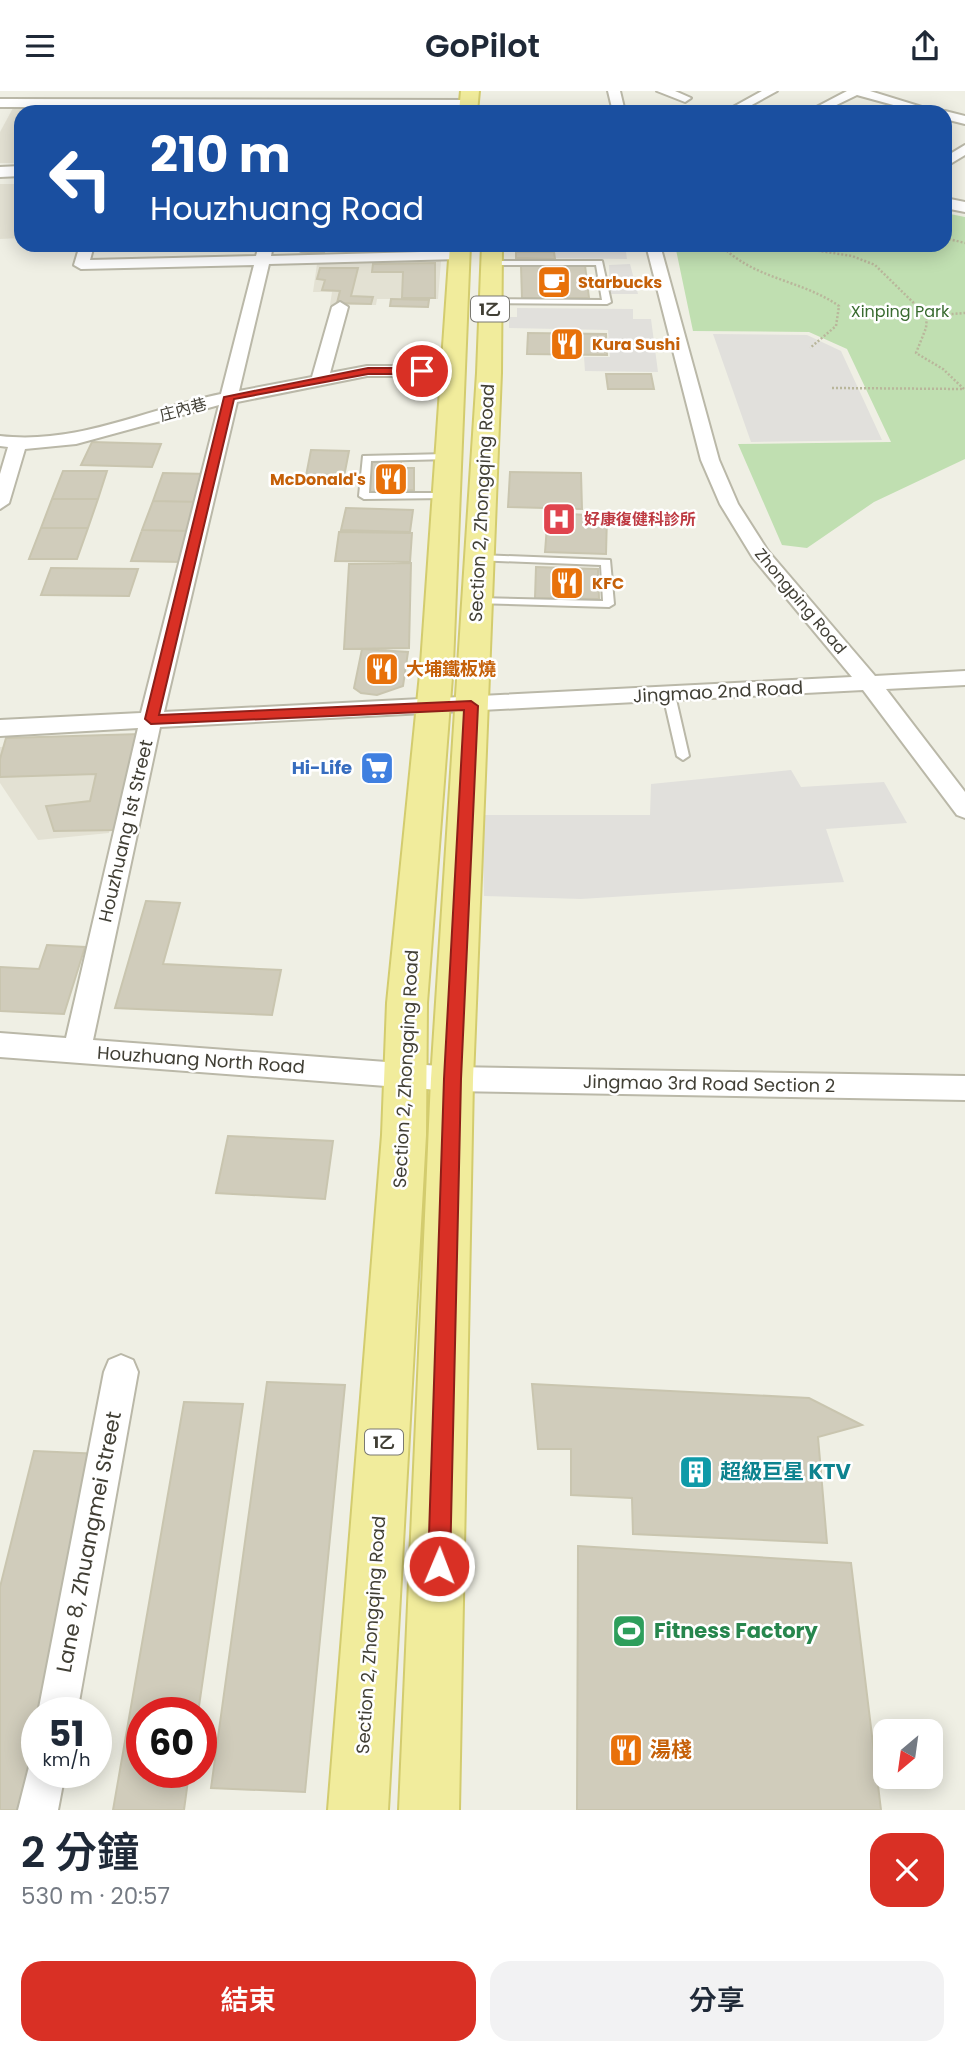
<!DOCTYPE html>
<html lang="zh-TW">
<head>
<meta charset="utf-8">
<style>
	body { margin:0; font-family:Poppins,"Noto Sans TC",sans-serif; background:#f2f2f3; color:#1f2937; height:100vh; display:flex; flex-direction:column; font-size:26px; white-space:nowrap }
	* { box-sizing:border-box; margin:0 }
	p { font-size:23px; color:#747a83 }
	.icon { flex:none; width:38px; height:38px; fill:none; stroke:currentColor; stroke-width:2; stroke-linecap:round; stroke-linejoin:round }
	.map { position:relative; height:1719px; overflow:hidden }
	.details { display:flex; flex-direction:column; background:#fff; flex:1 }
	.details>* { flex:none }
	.top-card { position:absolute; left:14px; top:14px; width:938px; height:147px; border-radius:21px; box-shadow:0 4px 18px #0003; background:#1a4fa0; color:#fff; overflow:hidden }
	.needle { width:46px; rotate:209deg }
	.tools { position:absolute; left:873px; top:1628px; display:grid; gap:14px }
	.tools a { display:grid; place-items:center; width:70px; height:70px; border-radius:14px; background:#fff; box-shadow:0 4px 18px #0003; font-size:35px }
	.speed { position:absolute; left:21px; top:1606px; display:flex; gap:14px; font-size:35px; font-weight:700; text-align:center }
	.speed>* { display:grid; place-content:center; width:91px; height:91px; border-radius:50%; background:#fff; box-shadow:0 4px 18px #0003; line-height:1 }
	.speed small { font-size:18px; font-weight:400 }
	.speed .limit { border:10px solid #d22; background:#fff; color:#111 }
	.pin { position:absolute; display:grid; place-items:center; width:60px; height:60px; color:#fff; margin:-30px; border:4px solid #fff; border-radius:50%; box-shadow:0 2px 7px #0007 }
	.me { position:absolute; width:77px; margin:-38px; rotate:1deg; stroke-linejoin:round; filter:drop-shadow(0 0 5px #0008) }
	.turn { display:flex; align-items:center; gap:24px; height:147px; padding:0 21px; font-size:32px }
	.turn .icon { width:91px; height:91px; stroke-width:2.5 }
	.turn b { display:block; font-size:49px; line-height:60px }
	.round { display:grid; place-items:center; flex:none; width:74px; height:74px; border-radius:21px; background:#f2f2f3 }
	.headline { display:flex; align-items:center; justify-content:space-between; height:119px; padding:0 21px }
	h1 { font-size:42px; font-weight:600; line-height:52px }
	.primary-button { display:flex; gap:14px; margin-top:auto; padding:14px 21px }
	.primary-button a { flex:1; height:80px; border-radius:21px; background:#d93025; color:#fff; font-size:28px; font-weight:600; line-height:80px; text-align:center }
	.primary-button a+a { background:#f2f2f3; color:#1f2937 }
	header { display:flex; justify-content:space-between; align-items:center; height:91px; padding:0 21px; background:#fff; font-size:32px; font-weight:600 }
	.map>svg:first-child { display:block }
	.residential { fill:#e3e1d3 }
	.green { fill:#c0dfb1 }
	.parking { fill:#e1e0dc }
	.building { fill:#d0ccbb; stroke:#c9c5af; stroke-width:2 }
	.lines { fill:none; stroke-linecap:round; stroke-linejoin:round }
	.service-casing { stroke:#bab8a8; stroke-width:4 }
	.minor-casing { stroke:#bab8a8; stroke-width:4 }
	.tertiary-casing { stroke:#bab8a8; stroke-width:4 }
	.primary-casing { stroke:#d3cc6e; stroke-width:4 }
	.path { stroke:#b9b69b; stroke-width:2.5; stroke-dasharray:2 2; stroke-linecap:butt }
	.service { fill:#fff; fill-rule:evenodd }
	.minor { fill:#fff; fill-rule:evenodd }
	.tertiary { fill:#fff; fill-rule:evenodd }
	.primary { fill:#f1ec9c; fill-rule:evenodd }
	.route { fill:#d93025; stroke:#8d1f18; stroke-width:2 }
	.labels { text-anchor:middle; stroke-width:5; stroke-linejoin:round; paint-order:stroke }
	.far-food-label { font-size:16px; font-weight:bold; fill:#c56008; stroke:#fff; text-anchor:start }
	.shield { fill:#fff; stroke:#7a7972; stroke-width:2 }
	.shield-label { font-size:16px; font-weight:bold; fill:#413f35 }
	.far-park-label { font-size:16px; fill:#396b30; stroke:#fff }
	.far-street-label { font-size:16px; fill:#413f35; stroke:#fff }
	.far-health-label { font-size:16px; font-weight:bold; fill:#be3a42; stroke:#fff; text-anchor:start }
	.street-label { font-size:18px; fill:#413f35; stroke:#fff }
	.food-label { font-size:18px; font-weight:bold; fill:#c56008; stroke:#fff; text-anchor:start }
	.shop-label { font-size:18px; font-weight:bold; fill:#366cbe; stroke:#fff; text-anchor:end }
	.near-culture-label { font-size:21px; font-weight:bold; fill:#0d838f; stroke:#fff; text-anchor:start }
	.near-street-label { font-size:21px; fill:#413f35; stroke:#fff }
	.near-leisure-label { font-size:21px; font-weight:bold; fill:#27864d; stroke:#fff; text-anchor:start }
	.near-food-label { font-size:21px; font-weight:bold; fill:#c56008; stroke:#fff; text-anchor:start }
</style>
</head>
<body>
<header><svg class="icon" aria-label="menu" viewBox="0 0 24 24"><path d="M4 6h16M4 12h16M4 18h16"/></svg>GoPilot<svg class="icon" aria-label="share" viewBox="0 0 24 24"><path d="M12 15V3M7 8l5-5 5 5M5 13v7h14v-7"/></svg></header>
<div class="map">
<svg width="965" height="1719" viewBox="0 0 965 1719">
	<rect width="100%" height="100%" fill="#efefe4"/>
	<!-- residential -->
	<path class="residential" d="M 111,16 L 109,21 L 21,21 L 21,72 L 0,72 L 0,41 L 13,17 Z
		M 0,93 L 21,93 L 21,147 L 0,148 Z
		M 441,170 L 438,208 L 377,208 L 376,214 L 330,214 L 332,201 L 313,201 L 317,173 Z
		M 127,651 L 109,742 L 38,749 L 0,692 L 0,656 Z"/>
	<!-- green -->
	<path class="green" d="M 945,122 L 965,126 L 965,368 L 874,411 L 807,457 L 782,454 L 738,353 L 891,351 L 847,258 L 809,241 L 693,240 L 675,154 L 945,154 Z"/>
	<!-- parking -->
	<path class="parking" d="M 513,154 L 625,154 L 627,168 L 548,167 L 547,160 L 513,160 Z
		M 630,173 L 638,203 L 610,203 L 609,174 Z
		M 517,217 L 633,218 L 633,228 L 651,228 L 658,281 L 585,280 L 584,266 L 610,266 L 608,239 L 509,237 L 509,226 L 517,226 Z
		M 713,243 L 807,244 L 841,260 L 882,349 L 751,351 Z
		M 791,679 L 801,696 L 884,691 L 907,732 L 826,738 L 844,791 L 581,808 L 484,805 L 482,724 L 650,724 L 651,693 Z"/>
	<!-- building -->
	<path class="building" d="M 297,154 L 445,154 L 445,157 L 325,156 L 324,162 L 301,161 L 295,158 Z
		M 516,161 L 554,161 L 555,168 L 516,167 Z
		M 435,172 L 435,207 L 402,207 L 403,181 L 372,181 L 373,173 Z
		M 585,174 L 589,207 L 522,207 L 521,175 Z
		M 320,177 L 358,177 L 351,205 L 373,206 L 371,213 L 337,212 L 340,200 L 322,199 L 325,189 L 317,188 Z
		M 391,208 L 429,209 L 428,216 L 390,215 Z
		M 528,242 L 606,243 L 607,264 L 527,263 Z
		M 606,283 L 651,283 L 654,298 L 608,298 Z
		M 92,351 L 161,353 L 152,376 L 81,374 Z
		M 311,359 L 349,360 L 343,391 L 305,390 Z
		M 401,368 L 401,377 L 414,377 L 414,399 L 368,402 L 369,369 Z
		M 63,380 L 107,380 L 98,408 L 52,408 Z
		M 510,381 L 581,382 L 582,418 L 508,416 Z
		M 163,382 L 209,383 L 201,411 L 153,410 Z
		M 52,408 L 98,408 L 88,437 L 41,437 Z
		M 153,410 L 201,411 L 192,440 L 142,439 Z
		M 346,417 L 413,419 L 410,441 L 341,439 Z
		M 548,422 L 607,425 L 606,463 L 545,461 Z
		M 41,437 L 88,437 L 77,468 L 29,468 Z
		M 142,439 L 192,440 L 182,471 L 131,470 Z
		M 339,441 L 412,442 L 410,471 L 335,470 Z
		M 411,472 L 409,557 L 344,558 L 349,473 Z
		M 536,476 L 598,478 L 599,508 L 535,507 Z
		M 51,477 L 138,478 L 129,505 L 41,504 Z
		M 362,558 L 408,561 L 403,595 L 377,604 L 361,602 L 354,597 Z
		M 140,643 L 119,739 L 54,740 L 46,715 L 90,710 L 96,683 L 0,686 L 0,668 L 6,647 Z
		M 146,810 L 180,812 L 163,873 L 281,879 L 272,924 L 115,917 Z
		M 47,854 L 85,856 L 64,923 L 0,920 L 0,876 L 39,878 Z
		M 228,1045 L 333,1050 L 325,1108 L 216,1102 Z
		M 267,1291 L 345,1294 L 305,1701 L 211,1697 Z
		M 532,1293 L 809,1307 L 862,1334 L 818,1346 L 827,1452 L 633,1443 L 632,1407 L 571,1404 L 571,1358 L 538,1358 Z
		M 184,1311 L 243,1313 L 198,1622 L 142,1622 L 142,1682 L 189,1682 L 184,1719 L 113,1719 Z
		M 34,1360 L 101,1363 L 46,1622 L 37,1622 L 37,1664 L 25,1719 L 0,1719 L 0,1496 Z
		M 578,1455 L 851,1472 L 881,1719 L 577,1719 Z"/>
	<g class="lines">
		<!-- service casing -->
		<g class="service-casing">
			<path id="service" d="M 488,170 L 602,170 L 611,211 L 607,213 L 487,212 L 487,208 L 490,208 L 602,209 L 596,174 L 491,174 L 487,172 Z
				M 447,363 L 450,364 L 450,368 L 371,370 L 369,402 L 445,402 L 450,405 L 448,407 L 364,408 L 359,405 L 363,365 Z
				M 479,464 L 610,469 L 614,513 L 609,516 L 473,512 L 473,508 L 477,507 L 603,510 L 601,474 L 475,469 L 474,467 Z
				M 669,600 L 675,604 L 689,665 L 683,669 L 677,665 L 663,604 Z"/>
		</g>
		<!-- minor casing -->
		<g class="minor-casing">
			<path id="minor" d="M 608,0 L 620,0 L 625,21 L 613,21 Z
				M 657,0 L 675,0 L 691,7 L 685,11 Z
				M 762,0 L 777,0 L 739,21 L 724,21 Z
				M 847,0 L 870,0 L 938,21 L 919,21 L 857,4 L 822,21 L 807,21 Z
				M 0,8 L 469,9 L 475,13 L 469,17 L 0,16 Z
				M 945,20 L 965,25 L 965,33 L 945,28 L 942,21 Z
				M 965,54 L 965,64 L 945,76 L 945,66 Z
				M 80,154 L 94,154 L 90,169 L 256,165 L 259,154 L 273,154 L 271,165 L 459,160 L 466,164 L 459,168 L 269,173 L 239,300 L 312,286 L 332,216 L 340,211 L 348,216 L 330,282 L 367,275 L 451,275 L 459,280 L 451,285 L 367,285 L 237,311 L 164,621 L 852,586 L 753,467 L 720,413 L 701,369 L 646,154 L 660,154 L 719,369 L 738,413 L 768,460 L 875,585 L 965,580 L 965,594 L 886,598 L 965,701 L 965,727 L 957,724 L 863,599 L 160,636 L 93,949 L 452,976 L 965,985 L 965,1009 L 452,1000 L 0,966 L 0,942 L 66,947 L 138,637 L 0,645 L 0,629 L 141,622 L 219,314 L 76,353 L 25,358 L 9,412 L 0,418 L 0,383 L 8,356 L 0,355 L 0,345 C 78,354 146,318 221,303 L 254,174 L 81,178 L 74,174 Z
				M 121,1264 L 133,1269 L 138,1281 L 77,1622 L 38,1622 L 104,1281 L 109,1269 Z
				M 37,1665 L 37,1682 L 65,1682 L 58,1719 L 18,1719 L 31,1668 Z"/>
		</g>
		<!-- tertiary casing -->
		<g class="tertiary-casing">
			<path id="tertiary" d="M 21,75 L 21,85 L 0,86 L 0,76 Z
				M 945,107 L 965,111 L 965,121 L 945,117 Z"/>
		</g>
		<!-- primary casing -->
		<g class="primary-casing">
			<path id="primary" d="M 461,0 L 479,0 L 477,21 L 459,21 Z
				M 450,154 L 470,154 L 453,573 L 427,912 L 426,1044 L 388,1719 L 328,1719 L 382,1044 L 387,912 L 421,573 Z
				M 482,154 L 502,154 L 501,282 L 473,988 L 459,1719 L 399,1719 L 431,988 L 477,282 Z"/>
		</g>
		<!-- path -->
		<path class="path" d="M 945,147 L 965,152
			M 721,154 C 753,188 802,189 839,215 L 836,235 L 810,257
			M 782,154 L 852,165 L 875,174 L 927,225
			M 832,297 L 964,298
			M 964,298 L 943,278 L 916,262 L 926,237 L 927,225 L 965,222"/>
		<!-- service -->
		<use href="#service" class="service"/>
		<!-- minor -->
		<use href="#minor" class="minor"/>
		<!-- tertiary -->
		<use href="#tertiary" class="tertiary"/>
		<!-- primary -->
		<use href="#primary" class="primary"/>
	</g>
	<!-- route -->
	<path class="route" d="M 368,277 L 422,277 L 427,280 L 422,283 L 368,283 L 234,308 L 159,624 L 471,610 L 478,615 L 461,988 L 450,1475 L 447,1483 L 439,1486 L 431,1483 L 428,1475 L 444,988 L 464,619 L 151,633 L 145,628 L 224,306 Z"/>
	<!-- icons -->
	<defs>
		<g id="cafe-square" transform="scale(1.75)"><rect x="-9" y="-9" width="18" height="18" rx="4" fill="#e8710a" stroke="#fff"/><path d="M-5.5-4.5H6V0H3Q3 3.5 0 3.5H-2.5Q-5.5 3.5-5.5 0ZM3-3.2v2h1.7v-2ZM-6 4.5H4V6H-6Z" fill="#fff"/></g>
		<g id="restaurant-square" transform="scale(1.75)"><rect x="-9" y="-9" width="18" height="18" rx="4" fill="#e8710a" stroke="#fff"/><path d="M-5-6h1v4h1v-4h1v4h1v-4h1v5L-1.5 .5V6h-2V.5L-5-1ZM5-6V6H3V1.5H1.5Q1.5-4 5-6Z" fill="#fff"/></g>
		<g id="hospital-square" transform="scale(1.75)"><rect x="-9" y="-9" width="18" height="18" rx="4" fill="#e0444e" stroke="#fff"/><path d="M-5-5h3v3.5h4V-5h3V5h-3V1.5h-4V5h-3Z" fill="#fff"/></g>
		<g id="supermarket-square" transform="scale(1.75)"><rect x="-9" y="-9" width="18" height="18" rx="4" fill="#3f7fe0" stroke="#fff"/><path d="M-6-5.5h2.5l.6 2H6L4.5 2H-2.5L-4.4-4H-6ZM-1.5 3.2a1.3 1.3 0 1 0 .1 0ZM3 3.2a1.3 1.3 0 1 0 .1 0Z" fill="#fff"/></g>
		<g id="building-square" transform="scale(1.75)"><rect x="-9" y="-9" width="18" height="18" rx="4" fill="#0f9aa8" stroke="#fff"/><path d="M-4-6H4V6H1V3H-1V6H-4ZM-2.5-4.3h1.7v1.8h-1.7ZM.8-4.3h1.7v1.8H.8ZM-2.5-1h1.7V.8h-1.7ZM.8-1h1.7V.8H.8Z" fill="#fff"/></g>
		<g id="stadium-square" transform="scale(1.75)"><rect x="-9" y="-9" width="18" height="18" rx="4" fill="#2e9e5b" stroke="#fff"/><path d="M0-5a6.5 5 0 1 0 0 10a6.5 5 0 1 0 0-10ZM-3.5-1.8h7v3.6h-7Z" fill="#fff"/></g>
	</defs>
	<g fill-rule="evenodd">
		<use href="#cafe-square" x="554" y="191"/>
		<use href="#restaurant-square" x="567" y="253"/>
		<use href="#restaurant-square" x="391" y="388"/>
		<use href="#hospital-square" x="559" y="428"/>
		<use href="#restaurant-square" x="567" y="492"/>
		<use href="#restaurant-square" x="382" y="578"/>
		<use href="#supermarket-square" x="377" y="677"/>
		<use href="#building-square" x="696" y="1381"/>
		<use href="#stadium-square" x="629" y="1540"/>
		<use href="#restaurant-square" x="626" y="1659"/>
	</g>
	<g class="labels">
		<!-- far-food labels -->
		<g class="far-food-label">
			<text x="578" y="197">Starbucks</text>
			<text x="592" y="259">Kura Sushi</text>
			<text x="366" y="394" text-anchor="end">McDonald's</text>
			<text x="592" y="498">KFC</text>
		</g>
		<!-- shield labels -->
		<g class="shield">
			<rect x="471" y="205.5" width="38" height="25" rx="5"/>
			<rect x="365" y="1338.5" width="38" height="25" rx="5"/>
		</g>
		<g class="shield-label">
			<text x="490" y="224">1乙</text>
			<text x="384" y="1357">1乙</text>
		</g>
		<!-- far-park labels -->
		<g class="far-park-label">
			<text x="900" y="226">Xinping Park</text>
		</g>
		<!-- far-street labels -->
		<g class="far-street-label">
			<text transform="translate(183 318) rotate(-15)" y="6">庄內巷</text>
			<text transform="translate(801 510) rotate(50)" y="6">Zhongping Road</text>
		</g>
		<!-- far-health labels -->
		<g class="far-health-label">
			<text x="584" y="434">好康復健科診所</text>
		</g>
		<!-- street labels -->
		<g class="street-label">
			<text transform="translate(482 412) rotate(-87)" y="6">Section 2, Zhongqing Road</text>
			<text transform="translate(718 601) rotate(-3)" y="6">Jingmao 2nd Road</text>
			<text transform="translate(126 740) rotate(-77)" y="6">Houzhuang 1st Street</text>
			<text transform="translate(201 969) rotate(4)" y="6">Houzhuang North Road</text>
			<text transform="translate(406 978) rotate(-87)" y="6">Section 2, Zhongqing Road</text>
			<text transform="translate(709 993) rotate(1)" y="6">Jingmao 3rd Road Section 2</text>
			<text transform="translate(371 1544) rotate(-86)" y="6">Section 2, Zhongqing Road</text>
		</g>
		<!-- food labels -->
		<g class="food-label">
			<text x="406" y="584">大埔鐵板燒</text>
		</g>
		<!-- shop labels -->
		<g class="shop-label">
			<text x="352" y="683">Hi-Life</text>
		</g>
		<!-- near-culture labels -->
		<g class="near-culture-label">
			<text x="720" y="1388">超級巨星 KTV</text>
		</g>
		<!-- near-street labels -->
		<g class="near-street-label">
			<text transform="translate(89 1451) rotate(-79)" y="7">Lane 8, Zhuangmei Street</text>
		</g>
		<!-- near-leisure labels -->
		<g class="near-leisure-label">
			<text x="654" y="1547">Fitness Factory</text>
		</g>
		<!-- near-food labels -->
		<g class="near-food-label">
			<text x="650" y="1666">湯棧</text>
		</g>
	</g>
</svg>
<div class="tools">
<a><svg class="needle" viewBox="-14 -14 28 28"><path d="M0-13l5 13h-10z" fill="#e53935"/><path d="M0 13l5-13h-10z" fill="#747a83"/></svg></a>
</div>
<div class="speed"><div>51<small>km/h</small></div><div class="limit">60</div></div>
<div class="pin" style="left:422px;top:280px;background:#d93025"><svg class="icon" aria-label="arrive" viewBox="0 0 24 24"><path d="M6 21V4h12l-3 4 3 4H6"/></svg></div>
<svg class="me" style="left:439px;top:1475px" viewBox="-20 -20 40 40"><circle r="17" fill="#d93025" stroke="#fff" stroke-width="3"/><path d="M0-11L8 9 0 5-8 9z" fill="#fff"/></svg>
<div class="top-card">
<div class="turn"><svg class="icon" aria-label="left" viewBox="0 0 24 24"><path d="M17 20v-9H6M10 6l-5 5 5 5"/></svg><div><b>210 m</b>Houzhuang Road</div></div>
</div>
</div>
<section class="details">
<div class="headline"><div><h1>2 分鐘</h1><p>530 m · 20:57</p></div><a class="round" style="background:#d93025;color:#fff"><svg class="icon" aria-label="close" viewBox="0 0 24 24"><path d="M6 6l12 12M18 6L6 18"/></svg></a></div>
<div class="primary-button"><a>結束</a><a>分享</a></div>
</section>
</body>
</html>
